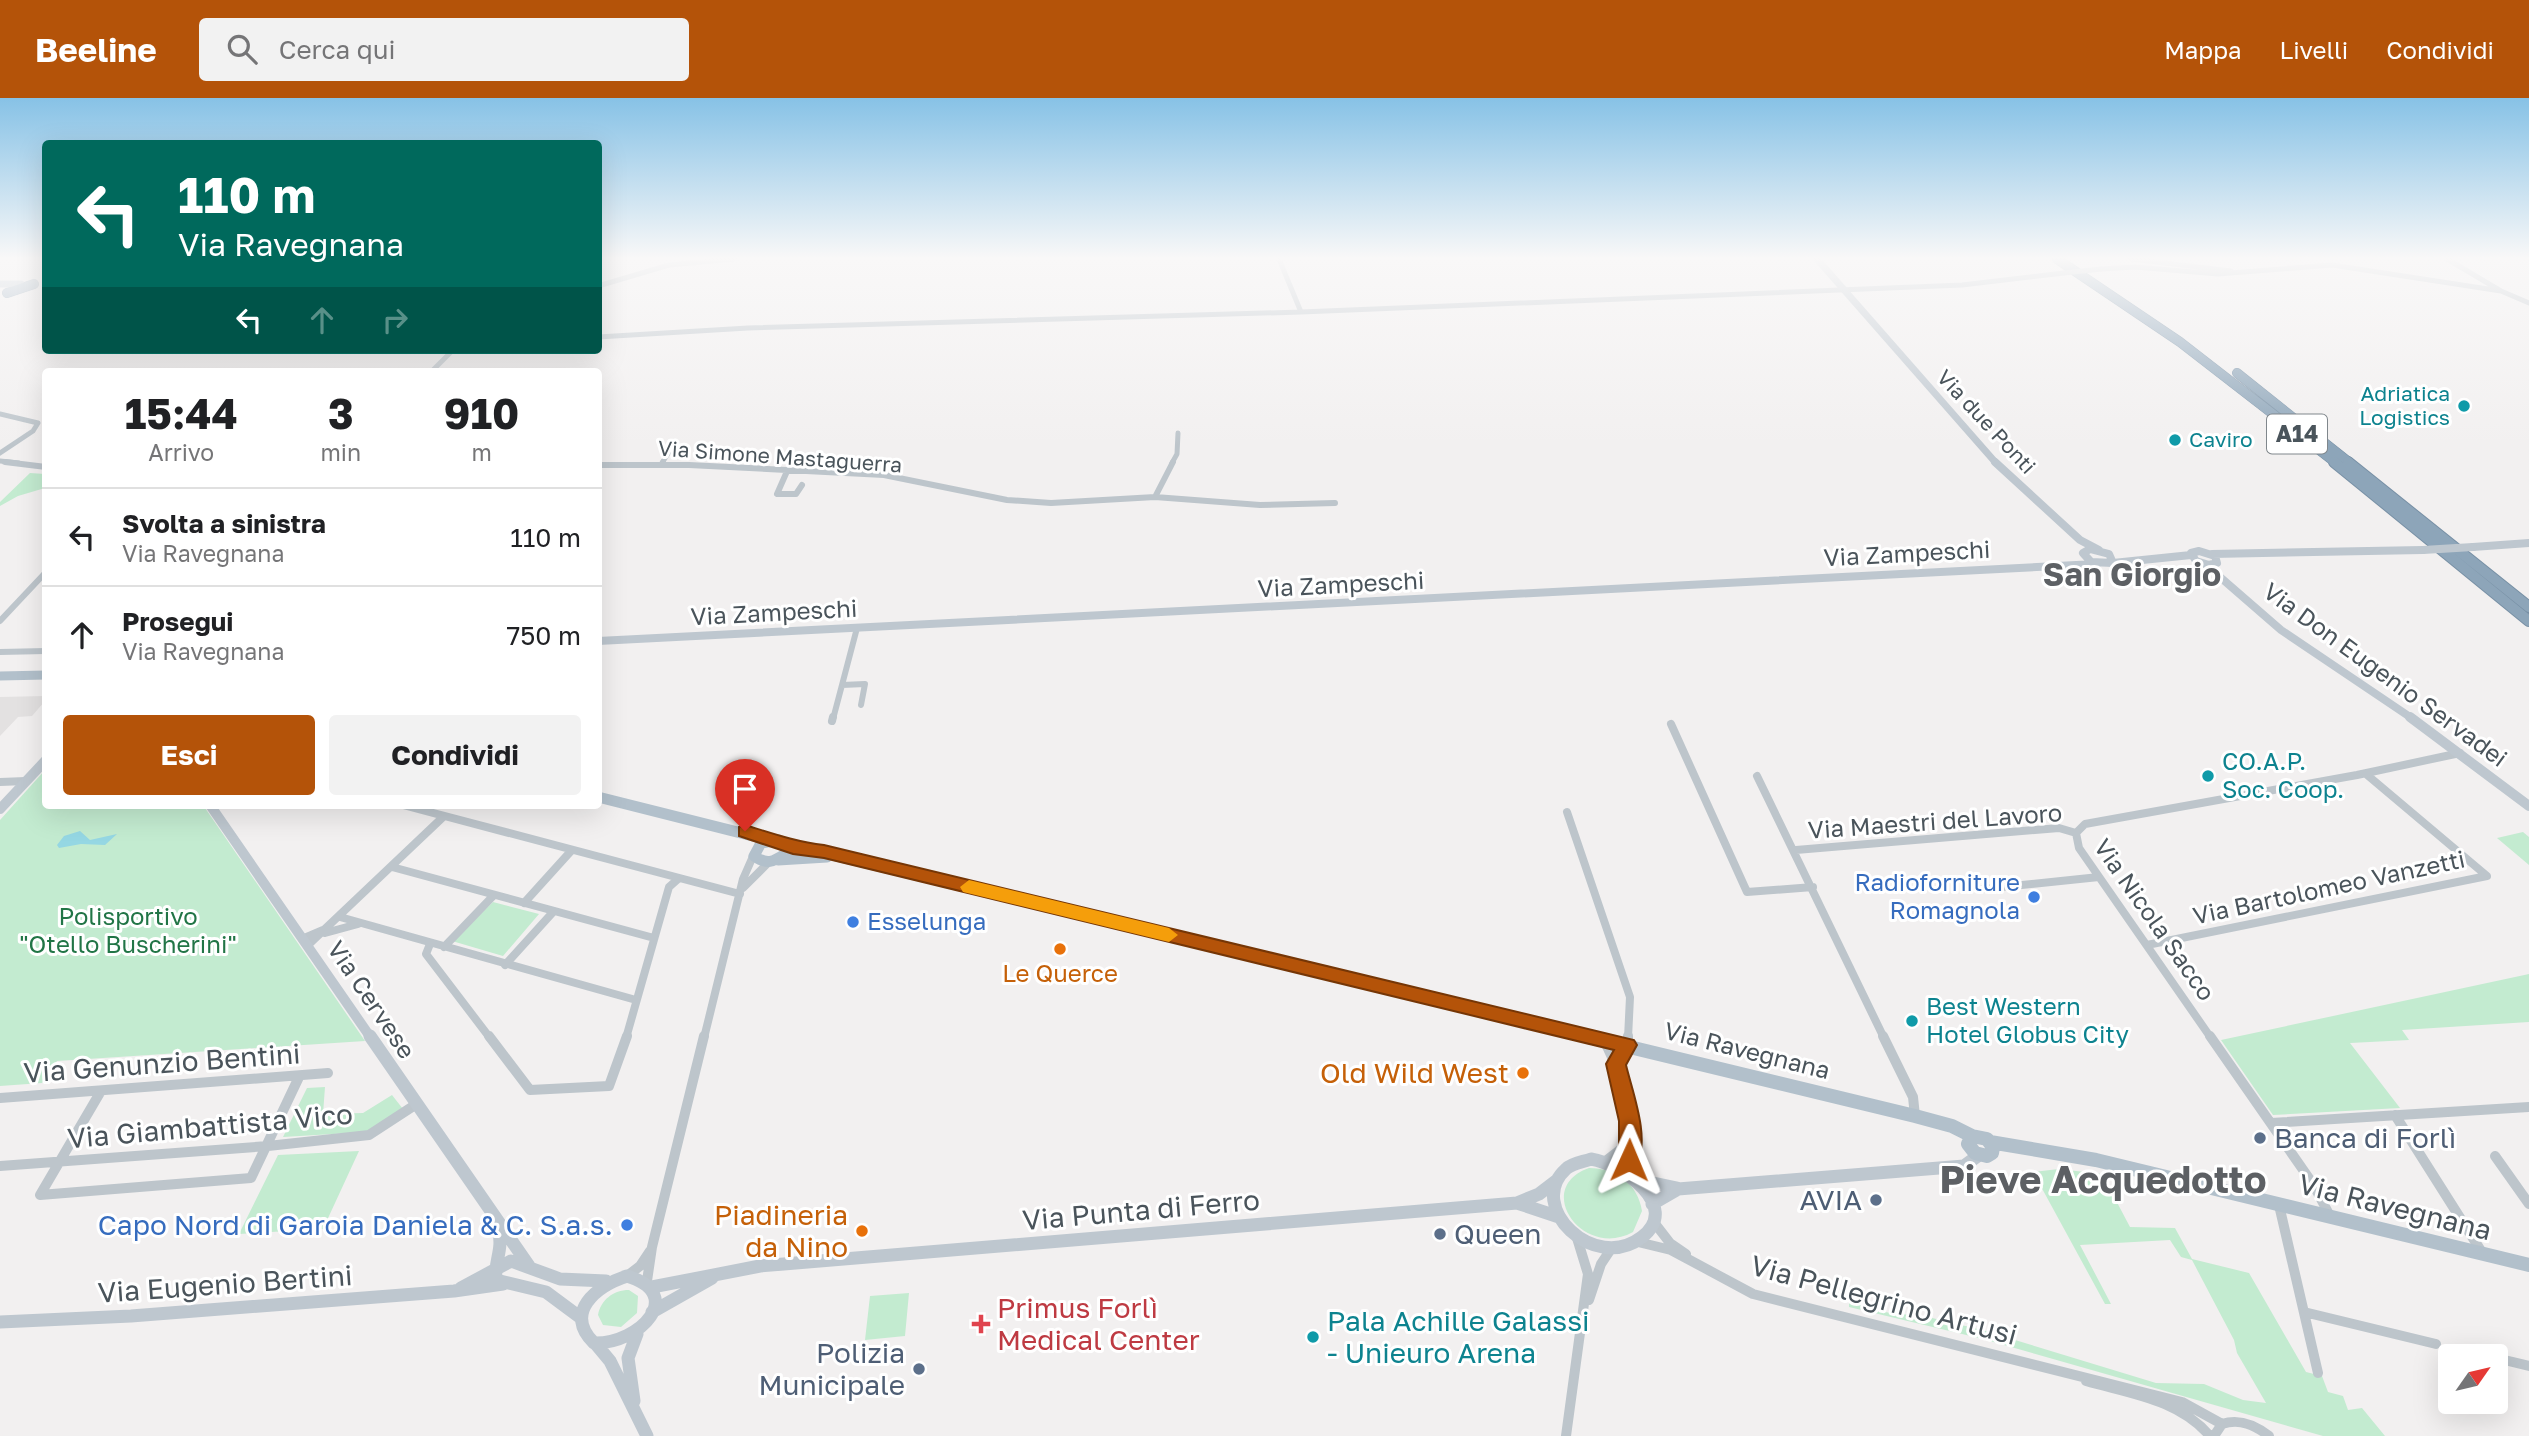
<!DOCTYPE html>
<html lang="it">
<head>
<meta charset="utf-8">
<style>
	body { margin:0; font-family:"Golos Text",sans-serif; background:#f2f2f2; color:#202124; height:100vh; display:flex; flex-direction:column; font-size:26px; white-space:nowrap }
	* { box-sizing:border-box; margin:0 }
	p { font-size:23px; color:#757577 }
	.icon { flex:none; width:38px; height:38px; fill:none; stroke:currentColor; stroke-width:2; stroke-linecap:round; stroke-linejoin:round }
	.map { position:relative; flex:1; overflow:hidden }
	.side { position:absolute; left:42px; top:270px; width:560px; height:441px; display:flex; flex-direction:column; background:#fff; border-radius:7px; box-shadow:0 7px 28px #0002 }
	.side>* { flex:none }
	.hud { position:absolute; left:42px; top:42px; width:560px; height:214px; border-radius:7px; box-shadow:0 7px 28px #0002; background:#00695c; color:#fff; overflow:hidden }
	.needle { width:46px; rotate:56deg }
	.controls { position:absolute; left:2438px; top:1246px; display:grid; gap:14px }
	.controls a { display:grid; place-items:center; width:70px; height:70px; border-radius:7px; background:#fff; box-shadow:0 7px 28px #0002; font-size:35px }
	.pin { position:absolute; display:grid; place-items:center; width:60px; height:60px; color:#fff; margin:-72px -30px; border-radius:50% 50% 50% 0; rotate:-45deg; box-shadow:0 0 7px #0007 }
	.pin .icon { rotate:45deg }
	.me { position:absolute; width:77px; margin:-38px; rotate:1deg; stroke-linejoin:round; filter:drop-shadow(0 0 5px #0008) }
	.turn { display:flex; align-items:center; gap:24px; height:147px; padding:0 21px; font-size:32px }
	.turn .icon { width:91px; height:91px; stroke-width:2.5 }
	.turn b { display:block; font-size:49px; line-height:60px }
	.lanes { display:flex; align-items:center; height:66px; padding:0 21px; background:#0003; justify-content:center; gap:35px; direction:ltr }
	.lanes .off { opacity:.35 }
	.eta { display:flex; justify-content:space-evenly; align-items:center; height:119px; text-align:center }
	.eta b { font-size:42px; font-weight:700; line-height:49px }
	.cta { display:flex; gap:14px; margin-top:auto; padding:14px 21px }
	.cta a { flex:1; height:80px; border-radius:7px; background:#b45309; color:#fff; font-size:28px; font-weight:700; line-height:80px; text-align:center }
	.cta a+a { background:#f2f2f2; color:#202124 }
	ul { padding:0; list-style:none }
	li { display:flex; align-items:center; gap:21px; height:98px; padding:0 21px; border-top:2px solid #e0e0e0 }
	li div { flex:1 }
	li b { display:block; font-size:26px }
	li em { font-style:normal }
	header { display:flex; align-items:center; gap:42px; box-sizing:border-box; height:98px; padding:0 35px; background:#b45309; color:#fff }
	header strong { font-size:33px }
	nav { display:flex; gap:38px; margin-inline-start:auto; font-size:24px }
	.search { width:490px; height:63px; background:#f2f2f2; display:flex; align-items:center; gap:18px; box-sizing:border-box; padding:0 24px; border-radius:7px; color:#757577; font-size:26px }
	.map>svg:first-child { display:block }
	.education { fill:#e3e1e1 }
	.green { fill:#c3ebd0 }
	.water { fill:#95d7e3 }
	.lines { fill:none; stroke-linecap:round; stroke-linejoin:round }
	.highway-far1-casing { stroke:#7890a5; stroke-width:10 }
	.highway-casing { stroke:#7890a5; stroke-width:12 }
	.street-far3 { stroke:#bdc5cb; stroke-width:5 }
	.street-far2 { stroke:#bdc5cb; stroke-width:6 }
	.street-far1 { stroke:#bdc5cb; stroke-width:8 }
	.street { stroke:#bdc5cb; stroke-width:10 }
	.secondary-far3 { stroke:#bec7cf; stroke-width:7 }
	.secondary-far2 { stroke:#bec7cf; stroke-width:8 }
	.secondary-far1 { stroke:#bec7cf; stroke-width:10 }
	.secondary { stroke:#bec7cf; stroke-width:13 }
	.primary-far3 { stroke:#b2c0cb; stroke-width:7 }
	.primary-far2 { stroke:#b2c0cb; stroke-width:9 }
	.primary-far1 { stroke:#b2c0cb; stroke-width:11 }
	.primary { stroke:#b2c0cb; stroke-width:14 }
	.highway-far1 { stroke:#8da5b9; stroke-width:9 }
	.highway { stroke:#8da5b9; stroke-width:10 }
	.street-bridge { stroke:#bdc5cb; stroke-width:5 }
	.secondary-bridge { stroke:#bec7cf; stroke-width:8 }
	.route { fill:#b45309; stroke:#753606; stroke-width:2 }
	.slow { fill:#f59e0b }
	.culture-dot { fill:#0f9aa8; stroke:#fff; stroke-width:2.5 }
	.shop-dot { fill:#3f7fe0; stroke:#fff; stroke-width:2.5 }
	.food-dot { fill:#e8710a; stroke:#fff; stroke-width:2.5 }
	.service-dot { fill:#5c6f8a; stroke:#fff; stroke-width:2.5 }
	.health-dot { fill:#e0444e; stroke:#fff; stroke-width:2.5 }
	.labels { text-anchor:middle; stroke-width:6; stroke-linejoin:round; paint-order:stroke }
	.far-culture-label { font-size:21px; fill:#0d838f; stroke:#fff; text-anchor:end }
	.far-street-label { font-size:21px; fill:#4a545b; stroke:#fff }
	.shield { fill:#fff; stroke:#80878c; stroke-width:2 }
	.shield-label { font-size:23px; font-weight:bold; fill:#4a545b }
	.street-label { font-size:24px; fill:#4a545b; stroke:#fff }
	.culture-label { font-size:24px; fill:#0d838f; stroke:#fff; text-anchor:start }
	.shop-label { font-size:24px; fill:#366cbe; stroke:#fff; text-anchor:end }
	.park-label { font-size:24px; fill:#217546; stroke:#fff }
	.food-label { font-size:24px; fill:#c56008; stroke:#fff }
	.near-street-label { font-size:28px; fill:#4a545b; stroke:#fff }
	.near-food-label { font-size:28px; fill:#c56008; stroke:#fff; text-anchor:end }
	.near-service-label { font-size:28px; fill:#4e5e75; stroke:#fff; text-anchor:start }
	.near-shop-label { font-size:28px; fill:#366cbe; stroke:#fff; text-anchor:end }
	.near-health-label { font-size:28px; fill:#be3a42; stroke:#fff; text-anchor:start }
	.near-culture-label { font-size:28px; fill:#0d838f; stroke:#fff; text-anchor:start }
	.district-label { font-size:32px; font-weight:bold; fill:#5d6064; stroke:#fff }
	.near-district-label { font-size:38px; font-weight:bold; fill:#5d6064; stroke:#fff }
</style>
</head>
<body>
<header>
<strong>Beeline</strong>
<div class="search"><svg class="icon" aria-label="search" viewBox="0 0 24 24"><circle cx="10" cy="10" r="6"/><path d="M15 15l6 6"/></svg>Cerca qui</div>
<nav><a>Mappa</a><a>Livelli</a><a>Condividi</a></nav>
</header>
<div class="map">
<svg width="2529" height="1338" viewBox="0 0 2529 1338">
	<rect width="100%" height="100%" fill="#f2f0f0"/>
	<!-- education -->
	<path class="education" d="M 45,598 L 45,603 L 32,618 L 18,619 L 0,638 L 0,599 Z"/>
	<!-- green -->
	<path class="green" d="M 30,375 L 45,376 L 45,390 L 18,398 L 0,408 L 0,404 Z
		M 45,672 L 46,707 L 203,707 L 365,943 L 57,963 L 42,985 L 0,988 L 0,722 Z
		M 2523,734 L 2529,739 L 2529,767 L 2497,740 Z
		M 493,804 L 539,816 L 503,858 L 452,843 Z
		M 2529,876 L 2529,924 L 2402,932 L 2409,942 L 2350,945 L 2400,1010 L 2273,1017 L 2221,942 Z
		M 325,989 L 323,1016 L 363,1015 L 392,997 L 403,1011 L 367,1034 L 283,1039 L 307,990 Z
		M 359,1053 L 323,1131 L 239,1136 L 278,1057 Z
		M 1589,1070 C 1616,1070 1638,1086 1642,1113 L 1633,1134 C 1583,1162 1532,1090 1589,1070 Z
		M 2059,1071 L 2102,1076 L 2130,1129 L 2175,1130 L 2192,1161 L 2249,1175 L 2306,1274 L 2322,1278 L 2328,1294 L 2343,1298 L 2348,1312 L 2362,1310 L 2385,1338 L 2323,1338 L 1983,1241 L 1849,1209 L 1849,1204 L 1884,1214 L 1928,1219 L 1982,1232 L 2156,1285 L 2204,1286 L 2243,1302 L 2266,1305 L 2237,1255 L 2234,1242 L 2192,1162 L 2181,1159 L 2170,1142 L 2080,1147 L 2111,1206 L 2105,1206 L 2033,1074 Z
		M 629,1192 L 638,1198 L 637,1215 L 621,1229 L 603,1227 L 598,1217 C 601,1202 613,1192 629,1192 Z
		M 909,1195 L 905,1238 L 865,1242 L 870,1198 Z"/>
	<!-- water -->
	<path class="water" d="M 80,733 L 90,742 L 117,736 L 105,747 L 81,746 L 59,750 L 57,747 L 64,738 Z"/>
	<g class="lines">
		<!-- highway-far1 casing -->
		<g class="highway-far1-casing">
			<path id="highway-far1" d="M 2057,161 L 2180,244 L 2336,365
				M 7,195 L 34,186
				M 2237,275 L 2350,365"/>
		</g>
		<!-- highway casing -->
		<g class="highway-casing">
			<path id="highway" d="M 2334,364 L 2529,523
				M 2348,364 L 2529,509"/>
		</g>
		<!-- street-far3 -->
		<path class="street-far3" d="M 1279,161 L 1301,214
			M 2131,161 L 2231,173
			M 2447,161 L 2501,193 L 2529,205
			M 2101,171 L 2135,169 L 2218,176 L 2332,167 L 2501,193
			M 598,188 L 669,167 L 734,161
			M 598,239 L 748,230 L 1301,214 L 1962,187 L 2064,175
			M 432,273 L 453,252
			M 0,316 L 38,325 L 33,333 L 0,355
			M 0,363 L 19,365
			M 662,365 L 673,348
			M 1172,365 L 1177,356 L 1178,335"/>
		<!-- street-far2 -->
		<path class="street-far2" d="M 5,364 L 46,369
			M 662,366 L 663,364
			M 598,367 L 689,367 L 884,377 L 1007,402 L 1051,405 L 1155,399 L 1260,407 L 1335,405
			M 788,371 L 777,396 L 796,396 L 802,387
			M 1155,399 L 1173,364
			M 0,523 L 46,474
			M 0,554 L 46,553
			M 842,587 L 857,530
			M 833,621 L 842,587 L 865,586 L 861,607"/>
		<!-- street-far1 -->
		<path class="street-far1" d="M 832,623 L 833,619
			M 1671,626 L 1747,794 L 1813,789
			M 1757,678 L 1884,940
			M 0,684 L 26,683
			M 403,707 L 740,796
			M 1567,714 L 1630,899 L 1628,940
			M 1796,752 L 2059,730 L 2076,735
			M 392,769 L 654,840
			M 743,790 L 768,765
			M 1983,791 L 2099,779
			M 524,805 L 571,753
			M 340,819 L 636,902
			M 325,835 L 358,826
			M 302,841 L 323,832
			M 430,846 L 426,856 L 490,940
			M 2147,847 L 2487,778 L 2366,676
			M 307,848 L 442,720
			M 444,849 L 494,797
			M 505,867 L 554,813
			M 626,940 L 669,789 L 678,781
			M 704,940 L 743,781 L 754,756
			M 2211,940 L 2079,750 L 2076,735 L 2085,726 L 2357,677 L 2460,655"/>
		<!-- street -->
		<path class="street" d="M 489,938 L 530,992 L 609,988 L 627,938
			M 1883,938 L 1913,999 L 1915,1018
			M 2210,938 L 2313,1086 L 2330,1118
			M 1605,944 C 1626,985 1629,1029 1632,1075
			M 1616,966 L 1628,947 L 1628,938
			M 101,993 L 40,1097 L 251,1080 L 299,979
			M 0,1000 L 328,975
			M 2395,1017 L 2483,1156
			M 2271,1025 L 2529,1009
			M 2495,1058 L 2529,1106
			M 1607,1062 L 1629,1045
			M 0,1068 L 268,1048 L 369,1037 L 415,1007
			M 2279,1107 L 2318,1275
			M 1653,1123 L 1670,1145 L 1686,1156
			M 1638,1144 L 1671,1152 L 1753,1196 L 2182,1304 L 2222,1326
			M 627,1178 L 640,1168 L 650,1153
			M 647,1183 L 652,1149 L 704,938
			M 1589,1202 L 1601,1166 L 1611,1151
			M 2304,1214 L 2436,1246
			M 2456,1251 L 2488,1258
			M 2496,1260 L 2529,1268
			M 2086,1283 C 2131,1296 2178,1301 2210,1338
			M 1566,1338 L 1588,1176 L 1577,1140
			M 2214,1338 L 2222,1326 C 2240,1320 2255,1327 2269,1338"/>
		<!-- secondary-far3 -->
		<path class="secondary-far3" d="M 1817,161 L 1996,365"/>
		<!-- secondary-far2 -->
		<path class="secondary-far2" d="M 1995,364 L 2080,442 L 2099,452
			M 2473,449 L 2529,445
			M 2090,451 L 2109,456 L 2113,465 L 2091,464 L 2083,455 Z
			M 2199,453 L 2215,458 L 2217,465 L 2209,467 L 2196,463 L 2191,455 Z
			M 2212,456 L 2423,452
			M 2113,465 L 2191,457
			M 2205,466 L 2281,532 L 2413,621
			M 598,543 L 2096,466"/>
		<!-- secondary-far1 -->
		<path class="secondary-far1" d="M 2410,619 L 2529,708
			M 210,707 L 371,940
			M 0,711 L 46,662"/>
		<!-- secondary -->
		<path class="secondary" d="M 370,938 L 529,1168
			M 1591,1061 C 1622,1066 1682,1108 1642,1139 C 1594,1176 1525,1108 1566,1071 C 1572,1065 1583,1064 1591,1061 Z
			M 1639,1082 L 1677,1090
			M 1517,1105 L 1539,1096 L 1556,1083
			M 1652,1106 L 1678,1091 L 1964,1068 L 1979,1057
			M 498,1129 C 504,1154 494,1160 496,1182 L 546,1194 L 581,1220
			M 627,1178 C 687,1196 640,1246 594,1245 C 563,1215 596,1188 627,1178 Z
			M 652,1189 L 760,1168 L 1517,1105 L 1559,1119
			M 461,1190 L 511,1163 L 560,1181 L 606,1183
			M 652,1214 L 712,1180
			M 0,1224 L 131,1218 L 454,1193 L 503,1186
			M 595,1245 L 610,1263 L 647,1338
			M 634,1303 L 628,1260 L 637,1236"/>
		<!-- primary-far3 -->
		<path class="primary-far3" d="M 0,186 L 21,186"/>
		<!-- primary-far2 -->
		<path class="primary-far2" d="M 0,578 L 46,577"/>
		<!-- primary-far1 -->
		<path class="primary-far1" d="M 598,699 L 769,742
			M 779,742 L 786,746 L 785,756 C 773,764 767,767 754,758 L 761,745 Z
			M 786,746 L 1591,940
			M 778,762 L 827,759"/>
		<!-- primary -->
		<path class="primary" d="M 1584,938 L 1915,1018 L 1952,1028 L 1972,1038
			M 1972,1038 L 1987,1041 L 1993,1049 L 1992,1055 L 1987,1058 L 1975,1055 L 1968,1046 Z
			M 1990,1044 L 2096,1062 L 2529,1167"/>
		<!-- highway-far1 -->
		<use href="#highway-far1" class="highway-far1"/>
		<!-- highway -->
		<use href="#highway" class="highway"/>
		<!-- street-bridge -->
		<path class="street-bridge" d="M 2064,175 L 2101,171"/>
		<!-- secondary-bridge -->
		<path class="secondary-bridge" d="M 2423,452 L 2473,449"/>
	</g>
	<!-- sky -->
	<linearGradient id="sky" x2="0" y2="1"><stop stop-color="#87c2e6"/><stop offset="0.46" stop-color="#f9f8f8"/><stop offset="1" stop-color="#f9f8f8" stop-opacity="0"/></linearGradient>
	<rect width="2529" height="348" fill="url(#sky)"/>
	<!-- route -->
	<path class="route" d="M 745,727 C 771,735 796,744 824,747 L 1634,942 L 1637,947 L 1626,967 C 1633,996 1650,1039 1637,1068 L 1629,1071 L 1622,1068 L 1619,1062 L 1619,1023 L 1606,966 L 1614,952 L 824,760 L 793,756 L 739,738 L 739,729 Z"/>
	<!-- slow -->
	<path class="slow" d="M 969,782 L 1169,830 L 1178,837 L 1169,844 L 963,794 L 960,789 Z"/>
	<!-- markers -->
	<g class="culture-dot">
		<circle cx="2464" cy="308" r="7"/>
		<circle cx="2175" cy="342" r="7"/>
		<circle cx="2208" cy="678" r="7"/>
		<circle cx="1912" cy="923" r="7"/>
		<circle cx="1313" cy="1239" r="7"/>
	</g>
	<g class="shop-dot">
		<circle cx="2034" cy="799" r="7"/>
		<circle cx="853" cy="824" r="7"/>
		<circle cx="627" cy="1127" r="7"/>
	</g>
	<g class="food-dot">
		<circle cx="1060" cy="851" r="7"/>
		<circle cx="1523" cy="975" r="7"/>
		<circle cx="862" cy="1133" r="7"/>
	</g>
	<g class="service-dot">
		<circle cx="2260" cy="1040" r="7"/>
		<circle cx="1876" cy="1102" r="7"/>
		<circle cx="1440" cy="1136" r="7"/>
		<circle cx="919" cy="1271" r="7"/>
	</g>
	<path class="health-dot" d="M977.5 1215.5h7v7h7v7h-7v7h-7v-7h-7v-7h7z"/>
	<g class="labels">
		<!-- far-culture labels -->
		<g class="far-culture-label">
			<text x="2450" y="303">Adriatica<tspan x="2450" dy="24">Logistics</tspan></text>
			<text x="2189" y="349" text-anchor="start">Caviro</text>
		</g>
		<!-- far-street labels -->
		<g class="far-street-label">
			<text transform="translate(1986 324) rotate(47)" y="7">Via due Ponti</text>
			<text transform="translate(780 359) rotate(4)" y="7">Via Simone Mastaguerra</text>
		</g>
		<!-- shield labels -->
		<rect class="shield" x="2267" y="316.5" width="60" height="39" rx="5"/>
		<g class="shield-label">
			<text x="2297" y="344">A14</text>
		</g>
		<!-- street labels -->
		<g class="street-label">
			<text transform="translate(1907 456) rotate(-3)" y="8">Via Zampeschi</text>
			<text transform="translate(1341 487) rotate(-3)" y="8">Via Zampeschi</text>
			<text transform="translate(774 515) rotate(-3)" y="8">Via Zampeschi</text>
			<text transform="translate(2385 577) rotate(36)" y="8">Via Don Eugenio Servadei</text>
			<text transform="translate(1935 724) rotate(-4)" y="8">Via Maestri del Lavoro</text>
			<text transform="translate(2329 790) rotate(-12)" y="8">Via Bartolomeo Vanzetti</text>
			<text transform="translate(2154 822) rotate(55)" y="8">Via Nicola Sacco</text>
			<text transform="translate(371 902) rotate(56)" y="8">Via Cervese</text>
			<text transform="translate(1747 953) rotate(14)" y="8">Via Ravegnana</text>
		</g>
		<!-- culture labels -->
		<g class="culture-label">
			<text x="2222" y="672">CO.A.P.<tspan x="2222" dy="28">Soc. Coop.</tspan></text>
			<text x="1926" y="917">Best Western<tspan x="1926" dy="28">Hotel Globus City</tspan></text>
		</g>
		<!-- shop labels -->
		<g class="shop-label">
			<text x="2020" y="793">Radioforniture<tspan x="2020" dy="28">Romagnola</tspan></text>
			<text x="867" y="832" text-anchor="start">Esselunga</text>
		</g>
		<!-- park labels -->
		<g class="park-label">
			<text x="128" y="827">Polisportivo<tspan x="128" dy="28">"Otello Buscherini"</tspan></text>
		</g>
		<!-- food labels -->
		<g class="food-label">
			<text x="1060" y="884">Le Querce</text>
		</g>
		<!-- near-street labels -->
		<g class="near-street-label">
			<text transform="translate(162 965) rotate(-4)" y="10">Via Genunzio Bentini</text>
			<text transform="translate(210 1028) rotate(-5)" y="10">Via Giambattista Vico</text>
			<text transform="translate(2395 1109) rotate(14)" y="10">Via Ravegnana</text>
			<text transform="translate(1141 1112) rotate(-5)" y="10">Via Punta di Ferro</text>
			<text transform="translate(225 1186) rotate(-4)" y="10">Via Eugenio Bertini</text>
			<text transform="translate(1884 1202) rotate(15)" y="10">Via Pellegrino Artusi</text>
		</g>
		<!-- near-food labels -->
		<g class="near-food-label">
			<text x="1509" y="985">Old Wild West</text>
			<text x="848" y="1127">Piadineria<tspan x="848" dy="32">da Nino</tspan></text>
		</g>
		<!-- near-service labels -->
		<g class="near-service-label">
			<text x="2274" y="1050">Banca di Forlì</text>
			<text x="1862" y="1112" text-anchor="end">AVIA</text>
			<text x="1454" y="1146">Queen</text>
			<text x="905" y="1265" text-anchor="end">Polizia<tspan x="905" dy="32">Municipale</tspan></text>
		</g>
		<!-- near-shop labels -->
		<g class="near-shop-label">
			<text x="613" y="1137">Capo Nord di Garoia Daniela &amp; C. S.a.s.</text>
		</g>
		<!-- near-health labels -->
		<g class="near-health-label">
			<text x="997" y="1220">Primus Forlì<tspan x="997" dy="32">Medical Center</tspan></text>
		</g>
		<!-- near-culture labels -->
		<g class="near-culture-label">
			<text x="1327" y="1233">Pala Achille Galassi<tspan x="1327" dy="32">- Unieuro Arena</tspan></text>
		</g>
		<!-- district labels -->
		<g class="district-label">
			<text x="2132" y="488">San Giorgio</text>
		</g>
		<!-- near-district labels -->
		<g class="near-district-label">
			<text x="2103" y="1095">Pieve Acquedotto</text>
		</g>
	</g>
</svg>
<div class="controls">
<a><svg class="needle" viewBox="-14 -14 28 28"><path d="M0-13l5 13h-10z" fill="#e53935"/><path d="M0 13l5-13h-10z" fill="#757577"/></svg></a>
</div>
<div class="pin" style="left:745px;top:733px;background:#d93025"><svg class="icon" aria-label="arrive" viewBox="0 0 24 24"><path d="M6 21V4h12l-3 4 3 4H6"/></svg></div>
<svg class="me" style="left:1629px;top:1062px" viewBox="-20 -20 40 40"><path d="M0-17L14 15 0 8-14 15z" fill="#b45309" stroke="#fff" stroke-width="4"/></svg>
<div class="hud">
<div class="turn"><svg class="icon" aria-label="left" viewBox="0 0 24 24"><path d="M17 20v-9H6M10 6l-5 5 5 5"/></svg><div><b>110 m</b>Via Ravegnana</div></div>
<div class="lanes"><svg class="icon" aria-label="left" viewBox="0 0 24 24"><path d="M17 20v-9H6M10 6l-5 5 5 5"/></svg><svg class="icon off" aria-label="ahead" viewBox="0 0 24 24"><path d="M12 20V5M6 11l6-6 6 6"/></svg><svg class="icon off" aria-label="right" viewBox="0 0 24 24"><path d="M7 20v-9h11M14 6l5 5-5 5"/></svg></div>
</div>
<section class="side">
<div class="eta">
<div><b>15:44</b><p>Arrivo</p></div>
<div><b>3</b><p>min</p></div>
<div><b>910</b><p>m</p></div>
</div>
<ul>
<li><svg class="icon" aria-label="left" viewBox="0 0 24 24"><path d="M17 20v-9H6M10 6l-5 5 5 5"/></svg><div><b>Svolta a sinistra</b><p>Via Ravegnana</p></div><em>110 m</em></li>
<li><svg class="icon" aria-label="ahead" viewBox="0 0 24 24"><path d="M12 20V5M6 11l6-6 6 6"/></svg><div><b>Prosegui</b><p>Via Ravegnana</p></div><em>750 m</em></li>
</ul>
<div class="cta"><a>Esci</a><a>Condividi</a></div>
</section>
</div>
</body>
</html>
